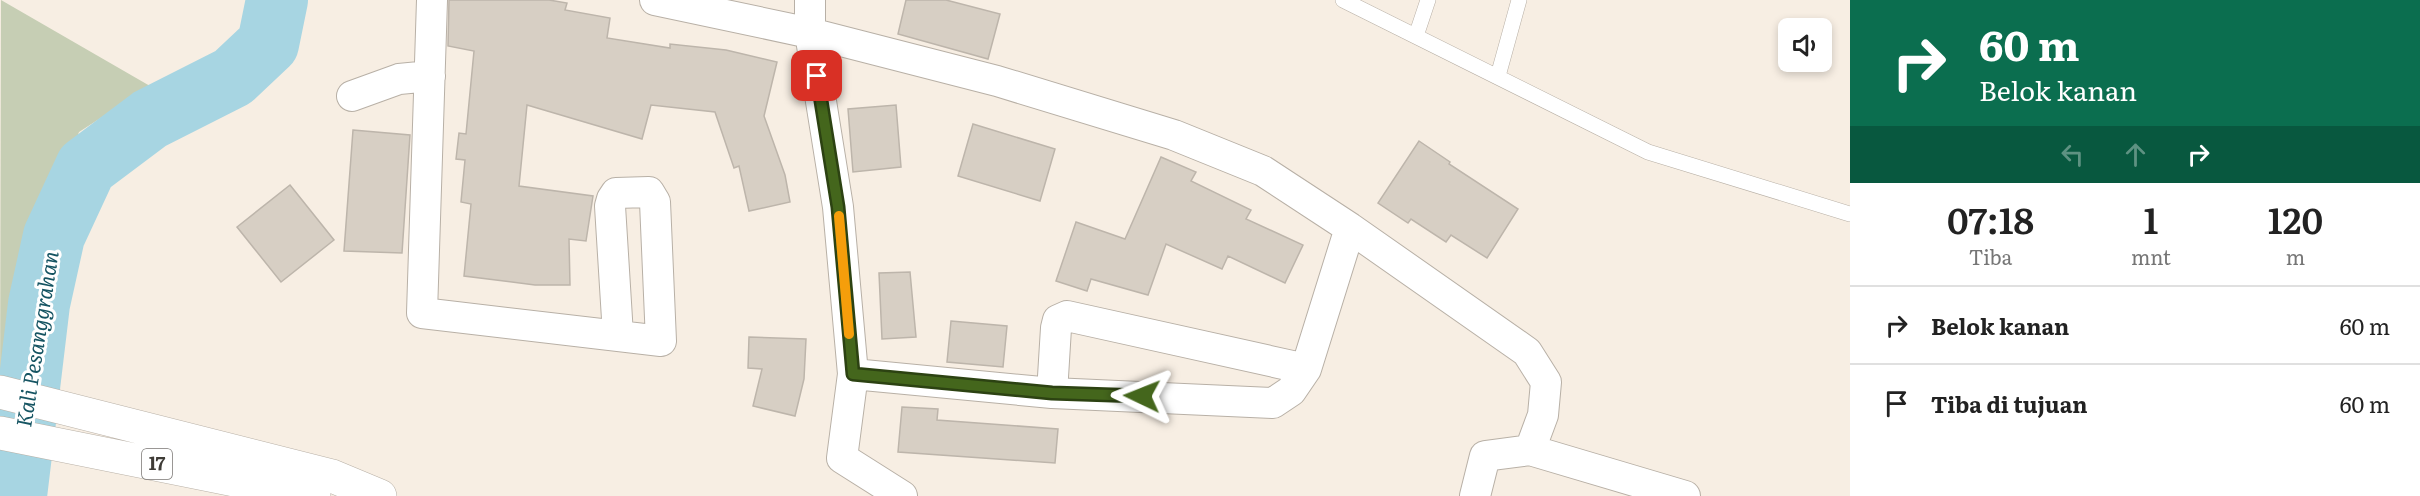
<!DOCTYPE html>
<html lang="id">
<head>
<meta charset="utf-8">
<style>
	body { margin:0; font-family:Literata,serif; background:#f6f6f6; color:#222; height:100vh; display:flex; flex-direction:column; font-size:22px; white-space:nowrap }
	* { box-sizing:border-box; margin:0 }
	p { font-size:20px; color:#767676 }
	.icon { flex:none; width:33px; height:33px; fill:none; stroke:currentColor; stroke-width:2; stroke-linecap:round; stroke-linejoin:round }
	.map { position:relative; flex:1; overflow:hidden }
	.panel { display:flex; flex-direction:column; background:#fff; width:570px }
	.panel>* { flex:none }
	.guide { background:#0b6e4f; color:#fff; overflow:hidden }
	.tools { position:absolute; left:1778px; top:18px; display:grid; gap:12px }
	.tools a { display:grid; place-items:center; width:54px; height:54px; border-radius:9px; background:#fff; box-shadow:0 3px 9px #0003; font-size:30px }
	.pin { position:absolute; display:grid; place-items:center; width:51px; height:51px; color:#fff; margin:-26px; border-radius:12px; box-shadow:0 3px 9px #0006 }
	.me { position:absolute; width:66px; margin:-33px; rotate:272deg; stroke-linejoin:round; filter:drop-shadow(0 0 4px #0008) }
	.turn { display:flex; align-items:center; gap:21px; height:126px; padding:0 30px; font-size:27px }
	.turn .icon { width:78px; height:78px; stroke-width:2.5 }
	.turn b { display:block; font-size:42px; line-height:51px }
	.lanes { display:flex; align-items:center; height:57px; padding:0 30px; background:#0003; justify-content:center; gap:30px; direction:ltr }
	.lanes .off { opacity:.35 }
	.eta { display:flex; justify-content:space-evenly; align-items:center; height:102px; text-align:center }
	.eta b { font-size:36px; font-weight:600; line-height:42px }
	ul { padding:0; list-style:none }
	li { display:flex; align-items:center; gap:18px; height:78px; padding:0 30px; border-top:2px solid #e0e0e0 }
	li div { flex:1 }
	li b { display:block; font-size:22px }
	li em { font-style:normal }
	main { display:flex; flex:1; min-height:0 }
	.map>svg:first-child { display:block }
	.green { fill:#c6ceb4 }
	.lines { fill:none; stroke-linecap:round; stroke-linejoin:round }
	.river { stroke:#a7d5e2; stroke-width:62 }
	.building { fill:#d7cfc4; stroke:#bdb5ab; stroke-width:1.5 }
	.service-casing { stroke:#b8b0a6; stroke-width:16 }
	.minor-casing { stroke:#b8b0a6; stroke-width:32 }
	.motorway-casing { stroke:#b8b0a6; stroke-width:34 }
	.service { stroke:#fff; stroke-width:15 }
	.minor { stroke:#fff; stroke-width:30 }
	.motorway { stroke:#fff; stroke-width:33 }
	.route-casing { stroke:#2c4212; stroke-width:15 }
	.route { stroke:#44661c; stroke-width:10 }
	.slow { stroke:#f59e0b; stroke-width:10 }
	.labels { text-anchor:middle; stroke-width:6; stroke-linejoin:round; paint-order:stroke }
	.shield { fill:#fff; stroke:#797673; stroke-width:1.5 }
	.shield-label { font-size:18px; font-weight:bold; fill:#3f3c37 }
	.water-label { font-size:21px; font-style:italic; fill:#155462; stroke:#fff }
</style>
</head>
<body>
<main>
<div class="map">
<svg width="1850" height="496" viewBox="0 0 1850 496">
	<rect width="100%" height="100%" fill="#f7eee3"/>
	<!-- green -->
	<path class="green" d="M 1,0 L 150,86 L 79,132 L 20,290 L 0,427 Z"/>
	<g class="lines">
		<!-- river -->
		<path class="river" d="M 16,496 L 39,304 L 54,236 L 86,167 L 150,119 L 233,77 L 268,44 L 277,0"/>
	</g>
	<!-- building -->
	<path class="building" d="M 449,0 L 549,0 L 567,3 L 565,10 L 610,18 L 607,38 L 670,48 L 670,44 L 726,50 L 777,62 L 764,116 L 785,175 L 790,202 L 749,211 L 739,166 L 734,168 L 715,112 L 651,105 L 642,139 L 527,105 L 519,186 L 593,196 L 586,241 L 569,239 L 570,285 L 535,285 L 464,276 L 471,204 L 461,202 L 465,160 L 456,159 L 459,133 L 466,134 L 474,51 L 448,46 Z
		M 906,0 L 946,0 L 1000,14 L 988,59 L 898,34 Z
		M 896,105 L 901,167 L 853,172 L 848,109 Z
		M 973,124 L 1055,149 L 1040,201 L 958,176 Z
		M 353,130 L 410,135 L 402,253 L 344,251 Z
		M 1419,141 L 1450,162 L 1449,164 L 1518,209 L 1487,258 L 1451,235 L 1446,242 L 1411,219 L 1408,223 L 1378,203 Z
		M 1161,157 L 1196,172 L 1191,181 L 1251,210 L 1246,219 L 1303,245 L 1285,283 L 1228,256 L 1222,269 L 1166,244 L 1148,295 L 1091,279 L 1087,291 L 1056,281 L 1076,222 L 1125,239 Z
		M 290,185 L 334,240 L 281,282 L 237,227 Z
		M 910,272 L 916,337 L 882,339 L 879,273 Z
		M 951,321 L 1007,326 L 1003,367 L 947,362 Z
		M 749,337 L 806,339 L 804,379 L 795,416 L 753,406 L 762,369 L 748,368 Z
		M 902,407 L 938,409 L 937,420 L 1058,429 L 1055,463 L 898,452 Z"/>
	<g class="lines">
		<!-- service casing -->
		<g class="service-casing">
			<path id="service" d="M 1343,0 L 1648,152 L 1850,214
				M 1416,36 L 1428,0
				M 1498,76 L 1519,0"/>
		</g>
		<!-- minor casing -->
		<g class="minor-casing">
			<path id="minor" d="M 432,0 L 422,313 L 661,341 L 655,202 L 649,192 L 616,193 L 612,199 L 610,206 L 618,335
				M 655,0 L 810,33 L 997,81 L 1174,135 L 1263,171 L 1350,228 L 1527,352 L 1546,382 L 1543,415 L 1530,450
				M 810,0 L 810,33 L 838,207 L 853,374 L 842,458 L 902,496
				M 352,96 L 399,79 L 430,76
				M 853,374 L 1052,393 L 1273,403 L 1291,391 L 1306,369 L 1350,228
				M 1052,393 L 1056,328 L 1058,320 L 1067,316 L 1306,369
				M 1475,496 L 1485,456 L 1530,450 L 1685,496"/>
		</g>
		<!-- motorway casing -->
		<g class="motorway-casing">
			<path id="motorway" d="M 0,392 L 332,476 L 380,496
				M 0,433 L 314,496"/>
		</g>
		<!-- service -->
		<use href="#service" class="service"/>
		<!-- minor -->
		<use href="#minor" class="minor"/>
		<!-- motorway -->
		<use href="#motorway" class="motorway"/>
	</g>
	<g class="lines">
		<!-- route casing -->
		<g class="route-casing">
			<path id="route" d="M 817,76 L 838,207 L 853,374 L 1052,393 L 1142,396"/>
		</g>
		<!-- route -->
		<use href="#route" class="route"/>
		<!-- slow -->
		<path class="slow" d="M 839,216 L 849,334"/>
	</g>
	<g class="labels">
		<!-- shield labels -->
		<rect class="shield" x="142" y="449" width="30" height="30" rx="4.5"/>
		<g class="shield-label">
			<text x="157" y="470">17</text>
		</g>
		<!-- water labels -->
		<g class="water-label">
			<text transform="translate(38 339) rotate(-81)" y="7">Kali Pesanggrahan</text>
		</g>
	</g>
</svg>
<div class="tools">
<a><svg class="icon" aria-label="sound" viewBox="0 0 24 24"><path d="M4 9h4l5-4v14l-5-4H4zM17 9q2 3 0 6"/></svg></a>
</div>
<div class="pin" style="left:817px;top:76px;background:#d93025"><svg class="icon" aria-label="arrive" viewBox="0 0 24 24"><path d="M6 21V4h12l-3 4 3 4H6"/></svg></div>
<svg class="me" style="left:1142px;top:396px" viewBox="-20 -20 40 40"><path d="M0-17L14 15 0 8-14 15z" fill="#44661c" stroke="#fff" stroke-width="4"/></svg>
</div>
<section class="panel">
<div class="guide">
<div class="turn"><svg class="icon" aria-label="right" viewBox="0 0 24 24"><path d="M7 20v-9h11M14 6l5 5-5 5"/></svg><div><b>60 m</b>Belok kanan</div></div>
<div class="lanes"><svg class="icon off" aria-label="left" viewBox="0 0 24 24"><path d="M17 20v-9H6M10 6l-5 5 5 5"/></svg><svg class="icon off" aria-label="ahead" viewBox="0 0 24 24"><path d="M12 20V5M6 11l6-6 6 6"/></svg><svg class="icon" aria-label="right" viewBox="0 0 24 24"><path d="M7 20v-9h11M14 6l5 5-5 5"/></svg></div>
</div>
<div class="eta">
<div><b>07:18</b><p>Tiba</p></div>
<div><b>1</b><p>mnt</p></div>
<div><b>120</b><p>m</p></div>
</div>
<ul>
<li><svg class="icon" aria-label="right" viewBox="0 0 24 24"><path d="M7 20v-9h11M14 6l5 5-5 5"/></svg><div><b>Belok kanan</b></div><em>60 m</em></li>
<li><svg class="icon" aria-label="arrive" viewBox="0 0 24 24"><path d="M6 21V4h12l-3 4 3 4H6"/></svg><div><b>Tiba di tujuan</b></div><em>60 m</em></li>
</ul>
</section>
</main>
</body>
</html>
